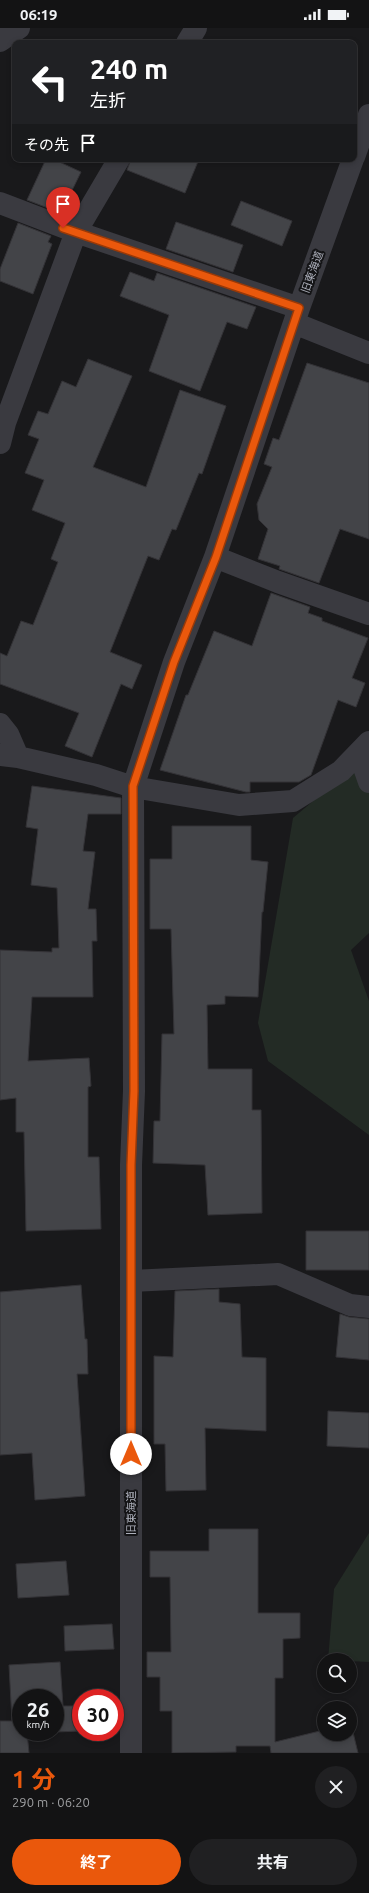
<!DOCTYPE html>
<html lang="ja">
<head>
<meta charset="utf-8">
<style>
	body { margin:0; font-family:Ubuntu,"Noto Sans JP",sans-serif; background:#202022; color:#f1f3f6; height:100vh; display:flex; flex-direction:column; font-size:15px; white-space:nowrap }
	* { box-sizing:border-box; margin:0 }
	p { font-size:13px; color:#9d9ea0 }
	.icon { flex:none; width:22px; height:22px; fill:none; stroke:currentColor; stroke-width:2; stroke-linecap:round; stroke-linejoin:round }
	.map { position:relative; height:1725px; overflow:hidden }
	.panel { display:flex; flex-direction:column; background:#131314; flex:1 }
	.panel>* { flex:none }
	.banner { position:absolute; left:12px; top:12px; width:345px; height:122px; border-radius:8px; box-shadow:0 2px 6px #0003,0 0 0 1px #323234; background:#202124; color:#fff; overflow:hidden }
	.controls { position:absolute; left:317px; top:1625px; display:grid; gap:8px }
	.controls a { display:grid; place-items:center; width:40px; height:40px; border-radius:50%; background:#131314; box-shadow:0 2px 6px #0003,0 0 0 1px #323234; font-size:20px }
	.speed { position:absolute; left:12px; top:1661px; display:flex; gap:8px; font-size:20px; font-weight:700; text-align:center }
	.speed>* { display:grid; place-content:center; width:52px; height:52px; border-radius:50%; background:#131314; box-shadow:0 2px 6px #0003,0 0 0 1px #323234; line-height:1 }
	.speed small { font-size:10px; font-weight:400 }
	.speed .limit { border:6px solid #d22; background:#fff; color:#111 }
	.pin { position:absolute; display:grid; place-items:center; width:34px; height:34px; color:#fff; margin:-41px -17px; border-radius:50% 50% 50% 0; rotate:-45deg; box-shadow:0 0 4px #0007 }
	.pin .icon { rotate:45deg }
	.me { position:absolute; width:44px; margin:-22px; rotate:0deg; stroke-linejoin:round; filter:drop-shadow(0 0 3px #0008) }
	.turn { display:flex; align-items:center; gap:14px; height:84px; padding:0 12px; font-size:18px }
	.turn .icon { width:52px; height:52px; stroke-width:2.5 }
	.turn b { display:block; font-size:28px; line-height:34px }
	.then { display:flex; align-items:center; height:38px; padding:0 12px; background:#0003; gap:8px; font-size:15px }
	.round { display:grid; place-items:center; flex:none; width:42px; height:42px; border-radius:21px; background:#202022 }
	.headline { display:flex; align-items:center; justify-content:space-between; height:68px; padding:0 12px }
	h1 { font-size:24px; font-weight:700; line-height:30px; color:#ea580c }
	.button { display:flex; gap:8px; margin-top:auto; padding:8px 12px }
	.button a { flex:1; height:46px; border-radius:24px; background:#ea580c; color:#fff; font-size:16px; font-weight:700; line-height:46px; text-align:center }
	.button a+a { background:#202022; color:#f1f3f6 }
	.status { display:flex; justify-content:space-between; align-items:center; height:28px; padding:0 20px; background:#131314; direction:ltr }
	.status svg { height:11px; fill:currentColor }
	.map>svg:first-child { display:block }
	.green { fill:#232b25 }
	.building { fill:#434448; stroke:#343337 }
	.lines { fill:none; stroke-linecap:round; stroke-linejoin:round }
	.minor { stroke:#3a3a40; stroke-width:22 }
	.route-casing { stroke:#983908; stroke-width:10 }
	.route { stroke:#ea580c; stroke-width:7 }
	.labels { text-anchor:middle; stroke-width:4; stroke-linejoin:round; paint-order:stroke }
	.street-label { font-size:11px; fill:#acafba; stroke:#141416 }
</style>
</head>
<body>
<div class="status"><b>06:19</b><svg viewBox="0 0 49 12"><path d="M0 12V9h3v3zM5 12V6h3v6zM10 12V3h3v9zM15 12V0h3v12zM26 1h20v11H26zM47 4h2v5h-2z"/></svg></div>
<div class="map">
<svg width="369" height="1725" viewBox="0 0 369 1725">
	<rect width="100%" height="100%" fill="#19191b"/>
	<!-- green -->
	<path class="green" d="M 369,726 L 369,905 L 351,922 L 369,973 L 369,1107 L 268,1033 L 258,995 L 293,790 Z
		M 369,1505 L 369,1634 L 328,1632 L 334,1561 Z"/>
	<!-- building -->
	<path class="building" d="M 46,131 L 53,131 L 81,144 L 61,185 L 27,172 Z
		M 131,131 L 199,131 L 185,165 L 127,142 Z
		M 241,173 L 292,193 L 282,218 L 231,197 Z
		M 176,194 L 243,217 L 233,244 L 166,221 Z
		M 18,195 L 51,208 L 48,214 L 52,216 L 33,266 L 0,253 L 0,241 Z
		M 130,244 L 154,253 L 157,245 L 256,279 L 247,301 L 227,294 L 200,363 L 149,343 L 169,287 L 120,268 Z
		M 88,331 L 132,348 L 93,439 L 146,459 L 180,362 L 226,378 L 202,446 L 199,445 L 176,502 L 172,501 L 159,532 L 148,528 L 110,624 L 142,637 L 132,661 L 121,656 L 92,729 L 65,718 L 79,685 L 0,656 L 0,625 L 7,628 L 21,593 L 33,597 L 58,534 L 51,531 L 65,495 L 32,482 L 44,452 L 25,445 L 39,411 L 28,407 L 38,383 L 48,386 L 62,353 L 76,359 Z
		M 307,335 L 369,355 L 369,511 L 340,501 L 319,555 L 279,541 L 280,538 L 258,531 L 268,501 L 259,492 L 257,476 L 272,439 L 264,436 L 273,410 L 279,412 Z
		M 271,565 L 310,579 L 308,585 L 322,590 L 322,593 L 368,610 L 352,650 L 365,655 L 356,679 L 338,672 L 311,747 L 299,754 L 250,754 L 250,764 L 246,764 L 160,742 L 186,667 L 188,667 L 214,603 L 252,618 Z
		M 32,758 L 121,770 L 121,786 L 88,786 L 83,823 L 95,824 L 88,881 L 96,881 L 97,913 L 92,913 L 93,969 L 32,969 L 28,1033 L 89,1030 L 91,1058 L 88,1059 L 88,1129 L 99,1129 L 101,1201 L 26,1203 L 24,1104 L 16,1104 L 16,1070 L 0,1072 L 0,922 L 52,924 L 52,920 L 59,920 L 57,860 L 31,857 L 38,801 L 26,799 Z
		M 172,798 L 251,798 L 251,832 L 268,834 L 263,884 L 262,884 L 258,969 L 225,968 L 225,976 L 207,977 L 208,1041 L 252,1041 L 252,1082 L 261,1082 L 262,1185 L 208,1187 L 205,1137 L 153,1135 L 154,1093 L 160,1093 L 162,1006 L 174,1006 L 171,901 L 150,901 L 150,831 L 172,831 Z
		M 306,1203 L 369,1203 L 369,1242 L 306,1242 Z
		M 81,1257 L 85,1311 L 87,1311 L 88,1346 L 77,1346 L 85,1468 L 35,1472 L 32,1425 L 0,1427 L 0,1264 Z
		M 219,1261 L 219,1274 L 240,1276 L 242,1329 L 266,1330 L 266,1403 L 205,1400 L 206,1462 L 166,1463 L 165,1416 L 154,1416 L 154,1328 L 173,1329 L 175,1263 Z
		M 340,1286 L 349,1289 L 369,1291 L 369,1332 L 336,1329 Z
		M 328,1383 L 369,1385 L 369,1420 L 327,1418 Z
		M 209,1501 L 258,1501 L 258,1585 L 300,1585 L 300,1610 L 283,1611 L 283,1650 L 275,1650 L 275,1714 L 324,1702 L 324,1706 L 350,1706 L 351,1696 L 358,1725 L 271,1725 L 270,1718 L 236,1718 L 236,1724 L 172,1725 L 172,1683 L 160,1683 L 160,1649 L 147,1649 L 147,1624 L 171,1624 L 170,1549 L 150,1549 L 150,1523 L 209,1523 Z
		M 66,1533 L 69,1567 L 18,1570 L 16,1536 Z
		M 112,1596 L 114,1621 L 65,1623 L 64,1598 Z
		M 60,1634 L 63,1678 L 81,1678 L 81,1703 L 55,1704 L 55,1670 L 21,1670 L 21,1704 L 37,1704 L 27,1704 L 29,1725 L 0,1725 L 0,1693 L 12,1693 L 9,1637 Z"/>
	<g class="lines">
		<!-- minor -->
		<path class="minor" d="M 0,13 L 19,0
			M 187,15 L 196,0
			M 354,129 L 369,87
			M 0,175 L 76,204 L 299,280
			M 294,295 L 369,325
			M 0,415 L 5,395 L 76,204 L 119,131
			M 215,529 L 278,554 L 369,586
			M 0,696 L 8,706 L 18,729
			M 359,725 L 369,754
			M 0,727 L 18,729 L 96,747 L 133,759 L 239,777 L 293,773 L 341,743 L 369,714
			M 131,1253 L 278,1246 L 350,1277 L 369,1279
			M 131,1725 L 131,1137 L 134,1063 L 133,759 L 174,634 L 215,529 L 299,280 L 353,131"/>
	</g>
	<g class="lines">
		<!-- route casing -->
		<g class="route-casing">
			<path id="route" d="M 63,200 L 299,280 L 216,529 L 174,634 L 133,758 L 134,1063 L 131,1137 L 131,1426"/>
		</g>
		<!-- route -->
		<use href="#route" class="route"/>
	</g>
	<g class="labels">
		<!-- street labels -->
		<g class="street-label">
			<text transform="translate(312 244) rotate(-70)" y="4">旧東海道</text>
			<text transform="translate(131 1485) rotate(-90)" y="4">旧東海道</text>
		</g>
	</g>
</svg>
<div class="controls">
<a><svg class="icon" aria-label="search" viewBox="0 0 24 24"><circle cx="10" cy="10" r="6"/><path d="M15 15l6 6"/></svg></a>
<a><svg class="icon" aria-label="layers" viewBox="0 0 24 24"><path d="M12 4l9 5-9 5-9-5zM3 14l9 5 9-5"/></svg></a>
</div>
<div class="speed"><div>26<small>km/h</small></div><div class="limit">30</div></div>
<div class="pin" style="left:63px;top:200px;background:#d93025"><svg class="icon" aria-label="arrive" viewBox="0 0 24 24"><path d="M6 21V4h12l-3 4 3 4H6"/></svg></div>
<svg class="me" style="left:131px;top:1426px" viewBox="-20 -20 40 40"><circle r="19" fill="#fff"/><path d="M0-13L10 11 0 6-10 11z" fill="#ea580c"/></svg>
<div class="banner">
<div class="turn"><svg class="icon" aria-label="left" viewBox="0 0 24 24"><path d="M17 20v-9H6M10 6l-5 5 5 5"/></svg><div><b>240 m</b>左折</div></div>
<div class="then">その先<svg class="icon" aria-label="arrive" viewBox="0 0 24 24"><path d="M6 21V4h12l-3 4 3 4H6"/></svg></div>
</div>
</div>
<section class="panel">
<div class="headline"><div><h1>1 分</h1><p>290 m · 06:20</p></div><a class="round"><svg class="icon" aria-label="close" viewBox="0 0 24 24"><path d="M6 6l12 12M18 6L6 18"/></svg></a></div>
<div class="button"><a>終了</a><a>共有</a></div>
</section>
</body>
</html>
